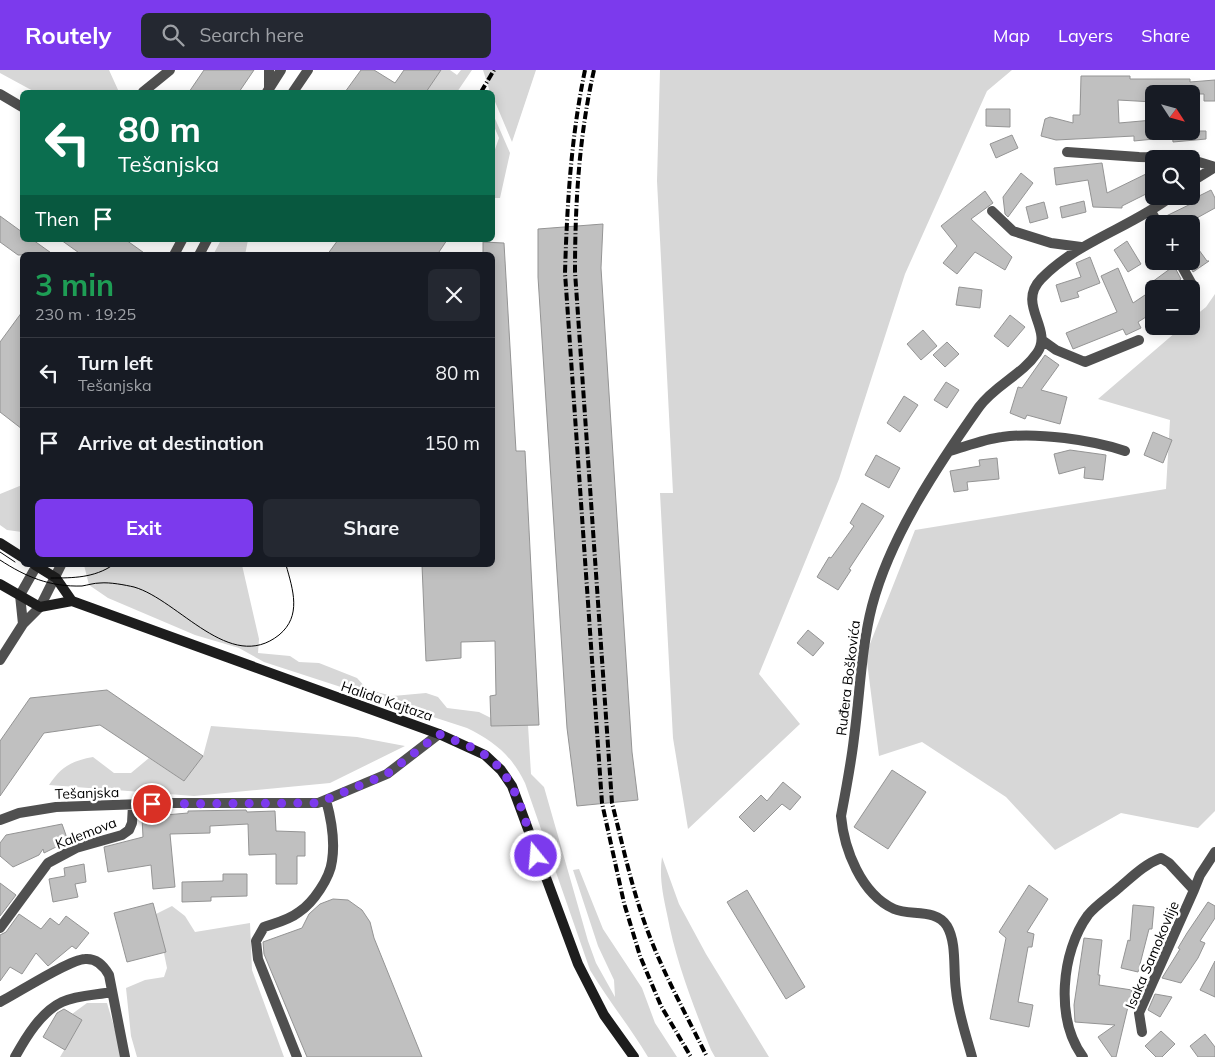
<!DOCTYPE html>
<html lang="en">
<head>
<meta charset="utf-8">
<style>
	body { margin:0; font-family:Mulish,sans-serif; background:#242831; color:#f1f3f6; height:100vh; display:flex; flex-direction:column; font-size:19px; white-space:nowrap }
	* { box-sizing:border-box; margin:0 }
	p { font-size:16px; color:#9ea1a6 }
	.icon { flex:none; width:28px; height:28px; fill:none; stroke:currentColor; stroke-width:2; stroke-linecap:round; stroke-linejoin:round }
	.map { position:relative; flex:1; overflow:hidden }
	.side { position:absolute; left:20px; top:182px; width:475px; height:315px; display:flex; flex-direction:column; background:#171b24; border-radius:8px; box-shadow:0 2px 12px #0003 }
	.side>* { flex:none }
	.top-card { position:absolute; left:20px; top:20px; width:475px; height:152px; border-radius:8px; box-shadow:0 2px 12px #0003; background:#0b6e4f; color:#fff; overflow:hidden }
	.needle { width:32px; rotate:126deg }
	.controls { position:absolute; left:1145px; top:15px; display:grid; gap:10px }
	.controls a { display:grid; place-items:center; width:55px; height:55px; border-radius:8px; background:#171b24; box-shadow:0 2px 12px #0003; font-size:25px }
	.pin { position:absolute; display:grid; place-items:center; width:42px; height:42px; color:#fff; margin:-21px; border:2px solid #fff; border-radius:50%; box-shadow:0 1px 5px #0007 }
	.me { position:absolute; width:55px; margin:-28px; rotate:343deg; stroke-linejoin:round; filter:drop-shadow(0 0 4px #0008) }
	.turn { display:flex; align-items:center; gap:18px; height:105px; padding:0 15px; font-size:22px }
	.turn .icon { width:65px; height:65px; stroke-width:2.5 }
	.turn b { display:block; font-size:35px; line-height:42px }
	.then { display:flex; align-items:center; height:48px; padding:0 15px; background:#0003; gap:10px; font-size:19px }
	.round { display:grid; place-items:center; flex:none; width:52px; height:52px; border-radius:8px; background:#242831 }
	.headline { display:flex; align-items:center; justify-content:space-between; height:85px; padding:0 15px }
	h1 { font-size:30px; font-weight:700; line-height:38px; color:#1e9e55 }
	.cta { display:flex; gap:10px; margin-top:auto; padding:10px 15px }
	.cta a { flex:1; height:58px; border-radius:8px; background:#7c3aed; color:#fff; font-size:20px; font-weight:700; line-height:58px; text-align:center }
	.cta a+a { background:#242831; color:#f1f3f6 }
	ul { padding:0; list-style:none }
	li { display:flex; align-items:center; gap:15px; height:70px; padding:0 15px; border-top:1px solid #363941 }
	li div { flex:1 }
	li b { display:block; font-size:19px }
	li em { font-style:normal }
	header { display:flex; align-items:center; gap:30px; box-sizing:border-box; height:70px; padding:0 25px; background:#7c3aed; color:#fff }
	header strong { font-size:24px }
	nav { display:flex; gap:28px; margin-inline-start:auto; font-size:18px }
	.search { width:350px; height:45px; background:#242831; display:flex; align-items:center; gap:12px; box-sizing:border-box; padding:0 18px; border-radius:8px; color:#9ea1a6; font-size:19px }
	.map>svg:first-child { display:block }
	.green { fill:#d7d7d7 }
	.building { fill:#c0c0c0; stroke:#949494 }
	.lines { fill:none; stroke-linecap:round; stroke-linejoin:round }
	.minor { stroke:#505050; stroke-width:10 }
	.tertiary { stroke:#505050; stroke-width:10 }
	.secondary { stroke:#1d1d1d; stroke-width:10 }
	.tram { stroke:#000; stroke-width:1 }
	.rail { stroke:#000; stroke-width:4; stroke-dasharray:8 2.5 1 2.5; stroke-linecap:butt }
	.route { stroke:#7c3aed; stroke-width:9; stroke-dasharray:0 16.2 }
	.labels { text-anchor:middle; stroke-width:5; stroke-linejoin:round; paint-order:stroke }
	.street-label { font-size:14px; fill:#000; stroke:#fff }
</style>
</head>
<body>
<header>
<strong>Routely</strong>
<div class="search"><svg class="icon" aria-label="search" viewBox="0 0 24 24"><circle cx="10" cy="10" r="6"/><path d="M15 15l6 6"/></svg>Search here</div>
<nav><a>Map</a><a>Layers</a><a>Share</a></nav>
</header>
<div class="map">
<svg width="1215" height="987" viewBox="0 0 1215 987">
	<rect width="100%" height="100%" fill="#fff"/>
	<!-- green -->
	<path class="green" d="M 0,0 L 109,0 L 119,22 L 35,22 L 0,3 Z
		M 441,0 L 450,0 L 457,5 L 461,0 L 472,0 L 457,22 L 426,22 Z
		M 483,0 L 536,0 L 512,72 L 493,27 L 492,22 L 490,22 Z
		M 660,0 L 1012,0 L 987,21 L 905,204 L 839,409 L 759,604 L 800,654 L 688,759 L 673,668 L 660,423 L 673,423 L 657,111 Z
		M 493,44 L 510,83 L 500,128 L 493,128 L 493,85 L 499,68 L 493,54 Z
		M 221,170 L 248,170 L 245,185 L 213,185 Z
		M 1215,224 L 1215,741 L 1198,758 L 1121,743 L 1055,780 L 1006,727 L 922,672 L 879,686 L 866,584 L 915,460 L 1166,419 L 1170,350 L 1098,329 L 1183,256 L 1191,256 L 1191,249 L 1206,237 Z
		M 22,415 L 22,462 L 7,460 L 0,455 L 0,424 Z
		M 84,495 L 242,495 L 259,569 L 258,583 L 290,586 L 299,592 L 319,593 L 357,608 L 368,620 L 393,626 L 426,623 L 438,627 L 447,638 L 479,642 L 491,648 L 491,656 L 528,655 L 531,704 L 544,717 L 588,871 L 596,893 L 615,927 L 614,910 L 598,876 L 573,800 L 579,799 L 603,859 L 642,918 L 655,953 L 677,987 L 648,987 C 630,957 608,930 590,900 L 525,713 C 512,686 494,671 467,658 L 264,592 L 239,578 L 195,565 L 108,528 L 89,515 Z
		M 211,656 L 357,667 L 405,676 L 330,713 L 194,726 L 49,715 C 61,697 71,691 93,687 L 114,703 L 131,703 L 149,688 L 184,711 L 203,686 Z
		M 662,787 L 679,834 L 706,884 L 769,987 L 715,987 L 711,980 C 693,935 676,892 667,844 C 663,825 659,807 662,787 Z
		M 172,836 L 185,846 L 195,862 L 250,853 L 252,900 L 284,987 L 137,987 L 131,966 L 126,918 L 145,910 L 164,907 L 167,898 L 156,844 Z
		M 87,933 L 107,933 L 123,987 L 60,987 L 82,950 L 72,944 Z"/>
	<!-- building -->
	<path class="building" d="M 204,0 L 254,0 L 239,22 L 189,22 Z
		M 361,0 L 374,0 L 395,13 L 404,0 L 441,0 L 426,22 L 345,22 Z
		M 1081,6 L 1130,6 L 1130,9 L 1190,9 L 1190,12 L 1215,10 L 1215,31 L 1204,31 L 1204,24 L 1154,24 L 1154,32 L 1118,30 L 1119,53 L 1153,50 L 1154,69 L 1134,71 L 1134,66 L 1056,70 L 1041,66 L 1045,49 L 1050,47 L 1073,53 L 1073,45 L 1080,45 Z
		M 986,39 L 1010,39 L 1010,57 L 986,56 Z
		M 1172,61 L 1206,61 L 1206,69 L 1173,72 Z
		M 1012,65 L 1018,78 L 996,88 L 990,74 Z
		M 1102,93 L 1107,123 L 1148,103 L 1154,114 L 1154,120 L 1122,136 L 1122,138 L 1093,137 L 1088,110 L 1056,115 L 1054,98 Z
		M 1021,103 L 1033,113 L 1008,147 L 1005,144 L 1003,127 Z
		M 1211,120 L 1215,128 L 1215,138 L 1186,154 L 1165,154 L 1162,148 L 1197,131 L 1195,128 Z
		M 985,121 L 993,133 L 971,149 L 1012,187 L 1005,200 L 975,182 L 957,204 L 943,193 L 957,176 L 941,156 Z
		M 1084,131 L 1086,142 L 1062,148 L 1060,137 Z
		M 1044,132 L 1048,148 L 1030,153 L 1026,137 Z
		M 0,146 L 22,162 L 22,170 L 33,170 L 54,185 L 18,185 L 0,172 Z
		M 603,154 L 601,198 L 632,682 L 638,730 L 577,736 L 567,658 L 538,207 L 538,159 Z
		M 1191,169 L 1207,191 L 1209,191 L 1193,202 L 1187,191 L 1191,191 Z
		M 61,170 L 126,170 L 147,185 L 82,185 Z
		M 338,170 L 447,170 L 437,185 L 327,185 Z
		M 1127,171 L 1141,194 L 1128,202 L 1114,180 Z
		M 483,172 L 504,173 L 516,381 L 525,381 L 539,655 L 491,656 L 490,626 L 496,625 L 495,571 L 461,572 L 461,588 L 426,591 L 422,495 L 492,495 L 492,185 L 483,185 Z
		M 1090,187 L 1100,213 L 1077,222 L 1079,227 L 1061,232 L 1056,215 L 1081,207 L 1076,193 Z
		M 1174,196 L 1181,209 L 1168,219 L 1157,219 L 1152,212 Z
		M 1118,198 L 1133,233 L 1154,219 L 1154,242 L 1138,252 L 1141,258 L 1126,265 L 1123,259 L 1073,279 L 1066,263 L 1117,242 L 1101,206 Z
		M 959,217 L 982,220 L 980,238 L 956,235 Z
		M 22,242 L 22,359 L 0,342 L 0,272 Z
		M 1010,245 L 1025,257 L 1008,277 L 994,266 Z
		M 923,260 L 937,276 L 921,290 L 907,274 Z
		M 947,272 L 959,284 L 945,297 L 933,285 Z
		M 1045,285 L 1059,295 L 1041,320 L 1067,327 L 1060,354 L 1027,345 L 1025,349 L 1010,343 L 1018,317 L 1022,318 Z
		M 946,312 L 959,320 L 947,338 L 934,330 Z
		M 904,326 L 918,335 L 900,362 L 887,353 Z
		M 1153,362 L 1172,370 L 1163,393 L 1144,385 Z
		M 1070,380 L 1106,385 L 1103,410 L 1084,408 L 1085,397 L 1059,404 L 1054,384 Z
		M 876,385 L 900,398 L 889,418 L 865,405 Z
		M 997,388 L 999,409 L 967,412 L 968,420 L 954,422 L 950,401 L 980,396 L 979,390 Z
		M 862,433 L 884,446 L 849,499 L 851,500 L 838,520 L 817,507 L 829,487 L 831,488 L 854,456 L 850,453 Z
		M 808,560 L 824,573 L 813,586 L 797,573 Z
		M 107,620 L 203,686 L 184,711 L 100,655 L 44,663 L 0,726 L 0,671 L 30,628 Z
		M 892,700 L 926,722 L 888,779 L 854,757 Z
		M 783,712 L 801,727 L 790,740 L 782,734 L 754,762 L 739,747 L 761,725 L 767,731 Z
		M 246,740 L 247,742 L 275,741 L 276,761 L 305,762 L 305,786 L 297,786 L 297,814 L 276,814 L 276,784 L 249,785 L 248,754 L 210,756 L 210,763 L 170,764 L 175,817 L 153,819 L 151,795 L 108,802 L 104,777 L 143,767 L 142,747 L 188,743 L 188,741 Z
		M 62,754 L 68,771 L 44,783 L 43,779 L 39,785 L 13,797 L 0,786 L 0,773 L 6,765 Z
		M 84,794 L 86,812 L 75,814 L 78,827 L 53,832 L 49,809 L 65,806 L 64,798 Z
		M 223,804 L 247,804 L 247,826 L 211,827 L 211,831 L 182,832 L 182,812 L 223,811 Z
		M 0,813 L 16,825 L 0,846 Z
		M 1029,815 L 1048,829 L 1027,862 L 1034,864 L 1032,877 L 1028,877 L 1018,932 L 1033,935 L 1029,957 L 990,949 L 1006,868 L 999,862 Z
		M 747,820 L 805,917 L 786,929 L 727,832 Z
		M 333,829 L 348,830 L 362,840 L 370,852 L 374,868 L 422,987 L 307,987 L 264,884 L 263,872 L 302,858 L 309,844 L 320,834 Z
		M 1208,832 L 1215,836 L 1215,848 L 1200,871 L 1205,873 L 1198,888 L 1181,913 L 1162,908 L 1180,879 L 1178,878 L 1187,863 Z
		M 153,833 L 166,882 L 127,892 L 114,843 Z
		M 1133,835 L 1154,837 L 1152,859 L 1149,859 L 1138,902 L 1121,898 L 1128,870 L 1130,871 Z
		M 19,844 L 41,859 L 50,848 L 59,855 L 66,846 L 89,863 L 76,879 L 72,876 L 48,896 L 36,883 L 22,904 L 10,897 L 0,911 L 0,865 L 6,862 Z
		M 1084,868 L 1102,870 L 1098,905 L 1100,905 L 1099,915 L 1132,920 L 1116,987 L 1112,987 L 1098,967 L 1115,955 L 1075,952 L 1074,935 Z
		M 1215,891 L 1215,927 L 1200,920 Z
		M 1155,924 L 1172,927 L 1160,947 L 1148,940 Z
		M 64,939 L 82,950 L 65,980 L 43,967 L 57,943 Z
		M 1161,961 L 1175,974 L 1162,987 L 1156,987 L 1145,976 Z
		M 1205,964 L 1215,977 L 1215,987 L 1198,987 L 1190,976 Z"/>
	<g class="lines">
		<!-- minor -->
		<path class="minor" d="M 269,19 L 269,0
			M 143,22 L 170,0
			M 0,24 L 22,37
			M 1067,82 L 1139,87 L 1186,88 L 1215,97
			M 1191,112 L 1215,97
			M 992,141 L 1013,161 L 1051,173 L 1081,177
			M 1151,141 L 1158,154
			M 1179,191 L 1195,220
			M 1042,270 L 1056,280 L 1085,292 L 1139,270
			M 950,381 C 967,376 985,369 1002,367 C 1037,362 1093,370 1125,381
			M 0,750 L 19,743 L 56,737 L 171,733 L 318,733 L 387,704 L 439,664
			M 1194,820 L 1200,805 L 1215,782
			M 0,858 L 48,793 L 76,778 L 122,765 L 129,760 L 132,753 L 133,735
			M 0,932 C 18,923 68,890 85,889 C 97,888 104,896 109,905 L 125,987
			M 15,987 C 26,967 41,942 62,932 C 77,925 96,925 112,922
			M 297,987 L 258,889 L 256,871 L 264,857 C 276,853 289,850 299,842 C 313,833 330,808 332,791 C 335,772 331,748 326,730
			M 972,987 C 966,965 958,943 956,920 C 953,900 957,873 947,856 C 936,838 910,846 894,839 C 861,824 844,779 841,746 C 846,720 851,694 854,668 C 860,624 861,579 872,536 C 890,467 938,395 979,337 C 995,315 1022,305 1037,283 C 1054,259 1016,235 1041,209 C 1078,171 1130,158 1172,126
			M 1083,987 C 1055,949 1061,882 1088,845 C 1096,835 1110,826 1120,817 C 1133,806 1145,794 1161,788 L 1169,793 L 1194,820 L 1139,943 L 1142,962"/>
		<!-- tertiary -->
		<path class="tertiary" d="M 267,22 L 281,0
			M 293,22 L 308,0
			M 174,185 L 182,170
			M 199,185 L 207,170
			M 23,554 L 20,525 L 37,495
			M 0,590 L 23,554 L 40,537 L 61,495"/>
		<!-- secondary -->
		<path class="secondary" d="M 0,473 L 22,487
			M 35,495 L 56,508 L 72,531
			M 0,514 L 40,537 L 72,531 L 439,664 L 485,685 L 501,700 L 512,716 L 578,894 L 604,945 L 634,987"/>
		<!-- tram -->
		<path class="tram" d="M 0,482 L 15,492
			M 0,490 C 26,507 50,517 82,516 C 88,515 94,513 100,513 C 110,512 125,515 134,517 C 179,530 230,604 279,565 C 302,546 293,520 286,495
			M 51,508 C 73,508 94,508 113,495"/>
		<!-- rail -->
		<path class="rail" d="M 585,0 C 571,67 567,135 565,203 L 602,733 L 624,833 L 640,886 L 661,936 L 691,987
			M 594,0 C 579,66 575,134 575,202 L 612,733 C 623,776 632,820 648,862 C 664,905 687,946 707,987
			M 481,22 L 494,0"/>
	</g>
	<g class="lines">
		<!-- route -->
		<path class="route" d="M 152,734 L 318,733 L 387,704 L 439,664 C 454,671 471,675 485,685 C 517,707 525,751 536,786"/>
	</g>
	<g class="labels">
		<!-- street labels -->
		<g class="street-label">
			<text transform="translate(848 608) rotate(-83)" y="5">Ruđera Boškovića</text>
			<text transform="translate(387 631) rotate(19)" y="5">Halida Kajtaza</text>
			<text transform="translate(87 723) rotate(-2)" y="5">Tešanjska</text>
			<text transform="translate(86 763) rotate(-21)" y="5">Kalemova</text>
			<text transform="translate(1152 885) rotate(-67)" y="5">Isaka Samokovlije</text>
		</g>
	</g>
</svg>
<div class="controls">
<a><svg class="needle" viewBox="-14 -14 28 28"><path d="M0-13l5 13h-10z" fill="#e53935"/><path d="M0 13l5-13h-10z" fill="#9ea1a6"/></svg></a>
<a><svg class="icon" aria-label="search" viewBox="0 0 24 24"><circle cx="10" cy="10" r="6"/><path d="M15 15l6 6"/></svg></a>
<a>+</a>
<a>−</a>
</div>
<div class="pin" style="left:152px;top:734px;background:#d93025"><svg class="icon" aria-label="arrive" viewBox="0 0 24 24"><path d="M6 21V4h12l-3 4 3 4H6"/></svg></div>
<svg class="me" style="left:536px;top:786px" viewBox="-20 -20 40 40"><circle r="17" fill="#7c3aed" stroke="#fff" stroke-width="3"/><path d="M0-11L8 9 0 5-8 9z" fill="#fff"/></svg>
<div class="top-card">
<div class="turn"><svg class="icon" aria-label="left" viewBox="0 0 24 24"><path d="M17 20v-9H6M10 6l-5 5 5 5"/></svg><div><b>80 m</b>Tešanjska</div></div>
<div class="then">Then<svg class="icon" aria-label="arrive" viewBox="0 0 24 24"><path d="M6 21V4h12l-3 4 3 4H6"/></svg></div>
</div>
<section class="side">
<div class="headline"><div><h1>3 min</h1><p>230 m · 19:25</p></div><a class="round"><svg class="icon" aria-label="close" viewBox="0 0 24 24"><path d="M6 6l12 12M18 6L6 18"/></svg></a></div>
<ul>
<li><svg class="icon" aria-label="left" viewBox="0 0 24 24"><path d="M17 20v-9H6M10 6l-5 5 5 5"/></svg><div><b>Turn left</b><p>Tešanjska</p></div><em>80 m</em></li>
<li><svg class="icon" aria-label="arrive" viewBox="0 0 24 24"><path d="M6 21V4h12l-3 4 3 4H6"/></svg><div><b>Arrive at destination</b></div><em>150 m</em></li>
</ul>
<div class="cta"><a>Exit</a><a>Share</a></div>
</section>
</div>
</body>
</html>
